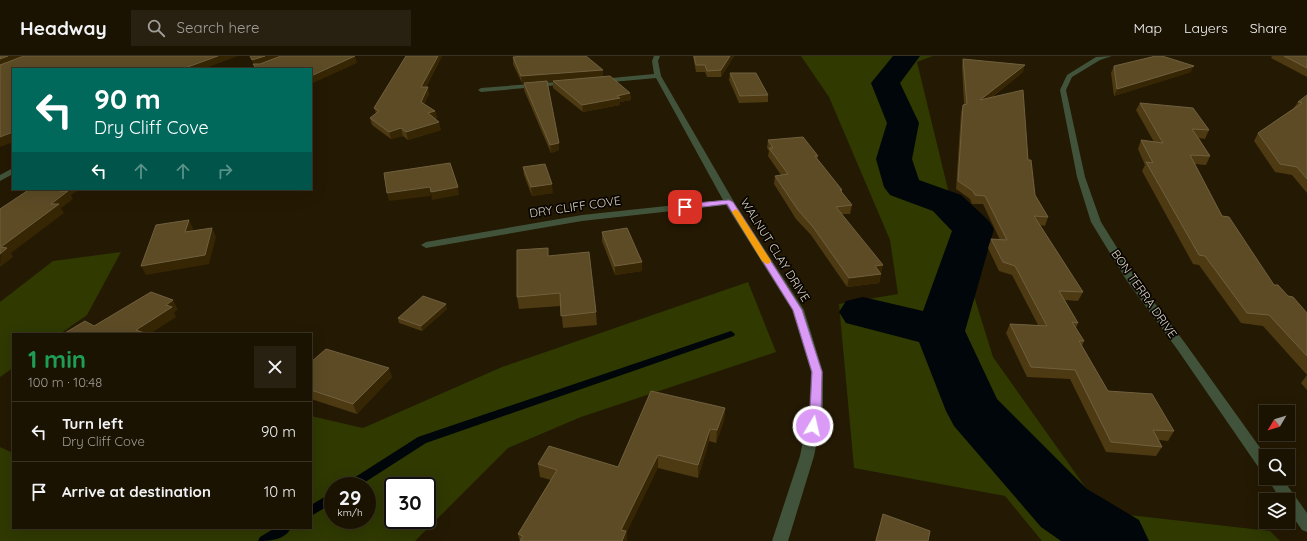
<!DOCTYPE html>
<html lang="en">
<head>
<meta charset="utf-8">
<style>
	body { margin:0; font-family:Quicksand,sans-serif; background:#282011; color:#f1f3f6; height:100vh; display:flex; flex-direction:column; font-size:15px; white-space:nowrap }
	* { box-sizing:border-box; margin:0 }
	p { font-size:13px; color:#a09e99 }
	.icon { flex:none; width:22px; height:22px; fill:none; stroke:currentColor; stroke-width:2; stroke-linecap:round; stroke-linejoin:round }
	.map { position:relative; flex:1; overflow:hidden }
	.side { position:absolute; left:12px; top:277px; width:300px; height:196px; display:flex; flex-direction:column; background:#1b1302; border-radius:0px; box-shadow:0 4px 16px #0002,0 0 0 1px #393224 }
	.side>* { flex:none }
	.top-card { position:absolute; left:12px; top:12px; width:300px; height:122px; border-radius:0px; box-shadow:0 4px 16px #0002,0 0 0 1px #393224; background:#00695c; color:#fff; overflow:hidden }
	.needle { width:26px; rotate:232deg }
	.tools { position:absolute; left:1259px; top:349px; display:grid; gap:8px }
	.tools a { display:grid; place-items:center; width:36px; height:36px; border-radius:0px; background:#1b1302; box-shadow:0 4px 16px #0002,0 0 0 1px #393224; font-size:20px }
	.speed { position:absolute; left:324px; top:421px; display:flex; gap:8px; font-size:20px; font-weight:700; text-align:center }
	.speed>* { display:grid; place-content:center; width:52px; height:52px; border-radius:50%; background:#1b1302; box-shadow:0 4px 16px #0002,0 0 0 1px #393224; line-height:1 }
	.speed small { font-size:10px; font-weight:400 }
	.speed .limit { border:2px solid #111; border-radius:6px; background:#fff; color:#111 }
	.pin { position:absolute; display:grid; place-items:center; width:34px; height:34px; color:#fff; margin:-17px; border-radius:8px; box-shadow:0 2px 6px #0006 }
	.me { position:absolute; width:44px; margin:-22px; rotate:9deg; stroke-linejoin:round; filter:drop-shadow(0 0 3px #0008) }
	.turn { display:flex; align-items:center; gap:14px; height:84px; padding:0 16px; font-size:18px }
	.turn .icon { width:52px; height:52px; stroke-width:2.5 }
	.turn b { display:block; font-size:28px; line-height:34px }
	.lanes { display:flex; align-items:center; height:38px; padding:0 16px; background:#0003; justify-content:center; gap:20px; direction:ltr }
	.lanes .off { opacity:.35 }
	.round { display:grid; place-items:center; flex:none; width:42px; height:42px; border-radius:0px; background:#282011 }
	.overview { display:flex; align-items:center; justify-content:space-between; height:68px; padding:0 16px }
	h1 { font-size:24px; font-weight:800; line-height:30px; color:#1e9e55 }
	ul { padding:0; list-style:none }
	li { display:flex; align-items:center; gap:12px; height:60px; padding:0 16px; border-top:1px solid #393224 }
	li div { flex:1 }
	li b { display:block; font-size:15px }
	li em { font-style:normal }
	header { display:flex; align-items:center; gap:24px; box-sizing:border-box; height:56px; padding:0 20px; background:#1b1302; border-bottom:1px solid #393224 }
	header strong { font-size:19px }
	nav { display:flex; gap:22px; margin-inline-start:auto; font-size:14px }
	.search { width:280px; height:36px; background:#282011; display:flex; align-items:center; gap:10px; box-sizing:border-box; padding:0 14px; border-radius:0px; color:#a09e99; font-size:15px }
	.map>svg:first-child { display:block }
	.green { fill:#2f3900; fill-rule:evenodd }
	.lines { fill:none; stroke-linecap:round; stroke-linejoin:round }
	.stream { fill:#00060a; fill-rule:evenodd }
	.river { fill:#00060a; fill-rule:evenodd }
	.minor { fill:#41543b; fill-rule:evenodd }
	.wall { fill:#4d3a12 }
	.shaded-wall { fill:#362604 }
	.building { fill:#5c4b25; stroke:#70603e }
	.route { fill:#da9af6; stroke:#8e64a0 }
	.slow { fill:#f59e0b }
	.labels { text-anchor:middle; stroke-width:3.5; stroke-linejoin:round; paint-order:stroke }
	.street-label { font-size:12px; fill:#dad2c5; stroke:#090501 }
</style>
</head>
<body>
<header>
<strong>Headway</strong>
<div class="search"><svg class="icon" aria-label="search" viewBox="0 0 24 24"><circle cx="10" cy="10" r="6"/><path d="M15 15l6 6"/></svg>Search here</div>
<nav><a>Map</a><a>Layers</a><a>Share</a></nav>
</header>
<div class="map">
<svg width="1307" height="485" viewBox="0 0 1307 485">
	<rect width="100%" height="100%" fill="#241903"/>
	<!-- green -->
	<path class="green" d="M 801,0 L 933,0 L 917,6 L 974,240 L 993,301 L 1103,456 L 1270,475 L 1280,485 L 1042,485 L 1005,440 L 854,412 L 839,248 L 898,238 L 890,184 L 829,41 Z
		M 121,196 L 87,259 L 60,278 L 13,278 L 13,312 L 0,321 L 0,246 L 53,205 Z
		M 748,226 L 776,296 L 581,361 L 508,392 L 415,485 L 0,485 L 0,391 L 13,397 L 13,472 L 311,472 L 311,360 L 363,372 L 502,311 ZM 333,430 L 367,430 L 367,464 L 333,464 ZM 393,430 L 427,430 L 427,464 L 393,464 Z"/>
	<g class="lines">
		<!-- stream -->
		<path class="stream" d="M 731,275 L 735,278 L 734,280 L 426,387 L 359,430 L 345,430 L 346,427 L 418,381 Z
			M 333,436 L 333,447 L 311,460 L 311,449 Z
			M 275,472 L 291,472 C 285,484 270,485 258,485 L 260,481 Z"/>
		<!-- river -->
		<path class="river" d="M 893,0 L 920,0 L 900,27 L 919,67 L 912,103 L 919,124 L 961,139 L 988,164 L 994,173 L 965,275 L 997,343 L 1087,433 L 1139,464 L 1149,485 L 1061,485 L 1041,471 L 954,370 L 946,355 L 919,286 L 846,267 L 839,256 L 846,245 L 863,241 L 923,255 L 952,175 L 933,155 L 890,139 L 884,131 L 876,103 L 887,67 L 871,27 Z"/>
		<!-- minor -->
		<path class="minor" d="M 654,0 L 660,0 L 658,5 L 661,20 L 734,146 L 804,254 L 823,316 L 823,355 L 814,400 L 788,485 L 772,485 L 800,400 L 809,355 L 811,316 L 792,254 L 726,149 L 582,165 L 426,192 L 421,189 L 426,186 L 582,159 L 723,144 L 656,22 L 601,27 L 598,25 L 601,23 L 654,18 L 652,5 Z
			M 1112,0 L 1100,4 L 1072,21 L 1066,34 L 1085,121 L 1101,166 L 1137,224 L 1185,287 L 1266,400 L 1266,417 L 1261,415 L 1177,293 L 1127,225 L 1091,166 L 1077,121 L 1060,34 L 1067,19 L 1096,1 Z
			M 568,25 L 570,26 L 570,28 L 481,36 L 478,34 L 481,32 Z
			M 13,112 L 13,118 L 0,125 L 0,119 Z
			M 1267,422 L 1282,422 L 1307,457 L 1307,476 L 1302,474 L 1288,454 L 1288,444 L 1281,444 Z"/>
	</g>
	<!-- wall -->
	<path class="wall" d="M 406,0 L 442,0 L 426,31 L 429,38 L 424,48 L 435,55 L 437,62 L 435,63 L 441,74 L 408,84 L 403,80 L 391,83 L 372,69 L 370,62 L 376,57 L 374,52 Z
		M 693,0 L 734,0 L 721,21 L 707,21 L 705,16 L 696,16 Z
		M 1272,0 L 1307,0 L 1307,21 L 1271,2 Z
		M 513,1 L 603,14 L 603,21 L 529,27 L 559,94 L 551,97 L 524,34 L 524,27 L 522,27 L 513,8 Z
		M 963,3 L 1023,16 L 991,42 L 1028,104 L 1035,139 L 1048,161 L 1045,170 L 1040,169 L 1083,236 L 1078,245 L 1065,244 L 1078,267 L 1076,272 L 1084,285 L 1082,290 L 1108,335 L 1174,375 L 1168,385 L 1159,384 L 1162,391 L 1156,400 L 1106,396 L 1070,323 L 1027,321 L 1006,277 L 1010,268 L 1038,269 L 1012,219 L 999,215 L 988,192 L 991,183 L 1000,184 L 983,148 L 972,148 L 970,143 L 956,133 L 961,56 L 963,49 L 964,48 L 962,10 Z
		M 1114,10 L 1191,16 L 1114,40 L 1111,17 Z
		M 730,17 L 768,39 L 768,46 L 739,47 L 729,24 Z
		M 553,25 L 630,37 L 631,44 L 620,46 L 620,49 L 583,56 L 553,32 Z
		M 1307,39 L 1307,137 L 1292,119 L 1275,116 L 1254,85 L 1258,77 L 1293,53 L 1298,46 Z
		M 1140,47 L 1209,74 L 1205,83 L 1199,82 L 1210,100 L 1206,109 L 1195,108 L 1222,160 L 1274,229 L 1307,257 L 1307,319 L 1263,270 L 1241,267 L 1199,209 L 1193,208 L 1142,115 L 1145,109 L 1138,93 L 1141,84 L 1154,86 L 1136,54 Z
		M 768,84 L 818,100 L 817,103 L 842,134 L 842,136 L 852,149 L 850,158 L 842,158 L 881,218 L 879,227 L 847,231 L 811,179 L 796,163 L 774,128 L 775,120 L 781,119 L 768,100 L 769,95 L 767,92 Z
		M 523,111 L 553,137 L 532,140 L 524,119 Z
		M 602,176 L 642,206 L 642,215 L 615,219 L 602,185 Z
		M 549,200 L 596,256 L 597,269 L 563,272 L 561,250 L 519,253 L 517,241 Z
		M 447,253 L 422,275 L 399,267 L 398,262 Z
		M 311,306 L 392,321 L 357,358 L 311,343 Z
		M 1307,319 L 1307,334 L 1301,327 Z
		M 725,352 L 724,364 L 716,387 L 709,385 L 698,422 L 658,412 L 520,485 L 518,478 L 551,424 L 540,421 L 538,408 L 618,411 Z
		M 883,458 L 928,485 L 875,485 Z"/>
	<!-- shaded-wall -->
	<path class="shaded-wall" d="M 8,0 L 30,0 L 0,11 L 0,3 Z
		M 218,0 L 238,0 L 203,13 L 182,13 Z
		M 265,0 L 285,0 L 254,11 L 252,4 Z
		M 355,0 L 357,7 L 311,28 L 311,20 Z
		M 438,0 L 442,0 L 422,38 L 421,31 Z
		M 730,0 L 734,0 L 721,21 L 721,14 Z
		M 1025,9 L 1023,16 L 978,52 L 980,44 Z
		M 1194,10 L 1191,16 L 1114,40 L 1117,33 Z
		M 603,14 L 603,21 L 522,27 L 521,20 Z
		M 428,31 L 429,38 L 422,53 L 421,46 Z
		M 630,37 L 631,44 L 620,46 L 620,49 L 583,56 L 582,49 L 617,40 Z
		M 435,55 L 437,62 L 430,64 L 428,57 Z
		M 439,66 L 441,74 L 408,84 L 406,76 Z
		M 401,72 L 403,80 L 391,83 L 389,76 Z
		M 13,76 L 13,86 L 0,91 L 0,81 Z
		M 559,87 L 559,94 L 551,97 L 550,89 Z
		M 552,128 L 553,137 L 532,140 L 531,131 Z
		M 430,131 L 431,140 L 389,145 L 387,137 Z
		M 458,131 L 459,139 L 432,144 L 431,136 Z
		M 63,133 L 81,133 L 71,139 L 73,143 L 61,152 L 64,157 L 11,197 L 13,201 L 0,211 L 1,191 L 51,148 L 60,135 Z
		M 189,164 L 193,172 L 190,185 L 185,176 Z
		M 212,172 L 216,181 L 209,208 L 146,219 L 141,210 Z
		M 642,206 L 642,215 L 615,219 L 615,210 Z
		M 883,209 L 881,218 L 873,219 L 875,210 Z
		M 881,218 L 879,227 L 847,231 L 849,222 Z
		M 173,244 L 178,254 L 174,256 L 176,261 L 150,278 L 138,278 L 136,274 L 166,249 Z
		M 446,248 L 447,253 L 422,275 L 421,270 Z
		M 389,312 L 392,321 L 357,358 L 353,348 Z
		M 725,352 L 724,364 L 716,387 L 717,374 Z
		M 710,373 L 709,385 L 698,422 L 698,409 Z
		M 658,399 L 658,412 L 627,476 L 627,485 L 622,485 L 621,474 Z"/>
	<!-- building -->
	<path class="building" d="M 0,0 L 8,0 L 0,3 Z
		M 24,0 L 218,0 L 182,13 L 13,13 L 13,76 L 0,81 L 0,9 Z
		M 250,0 L 265,0 L 252,4 Z
		M 281,0 L 355,0 L 311,20 L 311,13 L 251,13 L 255,11 L 253,8 L 260,8 Z
		M 406,0 L 438,0 L 421,31 L 428,31 L 421,46 L 435,55 L 428,57 L 439,66 L 406,76 L 401,72 L 389,76 L 370,62 L 379,55 L 374,52 Z
		M 523,0 L 586,0 L 603,14 L 521,20 L 513,1 Z
		M 694,0 L 730,0 L 721,14 L 707,15 L 705,9 L 696,9 Z
		M 1156,0 L 1162,0 L 1194,10 L 1117,33 L 1114,10 Z
		M 1284,0 L 1307,0 L 1307,12 Z
		M 963,3 L 1025,9 L 980,44 L 1023,34 L 1028,104 L 1031,104 L 1035,139 L 1048,161 L 1034,160 L 1083,236 L 1059,235 L 1078,267 L 1072,266 L 1084,285 L 1079,285 L 1108,335 L 1152,338 L 1174,375 L 1153,374 L 1162,391 L 1111,386 L 1075,314 L 1031,311 L 1010,268 L 1047,270 L 1015,210 L 1003,206 L 991,183 L 1007,184 L 985,140 L 975,139 L 973,135 L 958,125 L 963,49 L 967,48 Z
		M 730,17 L 756,17 L 768,39 L 740,40 Z
		M 610,20 L 630,37 L 617,40 L 620,42 L 582,49 L 553,25 Z
		M 547,25 L 559,87 L 550,89 L 524,27 Z
		M 1307,39 L 1307,123 L 1297,111 L 1280,108 L 1258,77 L 1302,47 L 1298,46 Z
		M 1140,47 L 1193,52 L 1209,74 L 1192,73 L 1210,100 L 1190,99 L 1222,160 L 1229,161 L 1274,229 L 1278,229 L 1288,240 L 1293,241 L 1307,257 L 1307,300 L 1269,259 L 1247,257 L 1205,200 L 1199,199 L 1146,106 L 1153,107 L 1141,84 L 1163,87 Z
		M 803,81 L 818,100 L 815,100 L 842,134 L 840,134 L 852,149 L 836,151 L 883,209 L 875,210 L 881,218 L 849,222 L 813,171 L 798,154 L 775,120 L 788,118 L 769,92 L 773,92 L 768,84 Z
		M 450,107 L 458,131 L 431,136 L 430,131 L 387,137 L 384,117 Z
		M 545,108 L 552,128 L 531,131 L 523,111 Z
		M 30,133 L 63,133 L 60,135 L 68,135 L 51,148 L 59,148 L 1,191 L 7,192 L 0,198 L 0,153 Z
		M 189,164 L 185,176 L 212,172 L 205,199 L 141,210 L 156,169 Z
		M 627,172 L 642,206 L 615,210 L 602,176 Z
		M 548,192 L 548,200 L 589,196 L 596,256 L 561,260 L 560,237 L 517,241 L 517,194 Z
		M 151,236 L 173,244 L 166,249 L 172,251 L 136,274 L 147,278 L 63,278 L 85,265 L 94,270 Z
		M 423,240 L 446,248 L 421,270 L 398,262 Z
		M 326,293 L 389,312 L 353,348 L 311,334 L 311,306 Z
		M 651,335 L 725,352 L 717,374 L 710,373 L 698,409 L 658,399 L 621,474 L 626,475 L 622,485 L 520,485 L 523,480 L 518,478 L 557,414 L 538,408 L 549,390 L 618,411 Z
		M 883,458 L 930,475 L 928,485 L 876,485 Z"/>
	<!-- route -->
	<path class="route" d="M 729,144 L 733,146 L 802,254 L 822,316 L 821,355 L 817,373 L 809,373 L 807,370 L 810,355 L 812,316 L 793,254 L 727,148 L 685,153 L 681,151 L 685,148 Z"/>
	<!-- slow -->
	<path class="slow" d="M 736,153 L 739,156 L 771,205 L 770,207 L 767,208 L 762,205 L 732,156 Z"/>
	<g class="labels">
		<!-- street labels -->
		<g class="street-label">
			<text transform="translate(575 151) rotate(-8)" y="4">DRY CLIFF COVE</text>
			<text transform="translate(775 194) rotate(58)" y="4">WALNUT CLAY DRIVE</text>
			<text transform="translate(1144 238) rotate(55)" y="4">BON TERRA DRIVE</text>
		</g>
	</g>
</svg>
<div class="tools">
<a><svg class="needle" viewBox="-14 -14 28 28"><path d="M0-13l5 13h-10z" fill="#e53935"/><path d="M0 13l5-13h-10z" fill="#a09e99"/></svg></a>
<a><svg class="icon" aria-label="search" viewBox="0 0 24 24"><circle cx="10" cy="10" r="6"/><path d="M15 15l6 6"/></svg></a>
<a><svg class="icon" aria-label="layers" viewBox="0 0 24 24"><path d="M12 4l9 5-9 5-9-5zM3 14l9 5 9-5"/></svg></a>
</div>
<div class="speed"><div>29<small>km/h</small></div><div class="limit">30</div></div>
<div class="pin" style="left:685px;top:151px;background:#d93025"><svg class="icon" aria-label="arrive" viewBox="0 0 24 24"><path d="M6 21V4h12l-3 4 3 4H6"/></svg></div>
<svg class="me" style="left:813px;top:370px" viewBox="-20 -20 40 40"><circle r="17" fill="#da9af6" stroke="#fff" stroke-width="3"/><path d="M0-11L8 9 0 5-8 9z" fill="#fff"/></svg>
<div class="top-card">
<div class="turn"><svg class="icon" aria-label="left" viewBox="0 0 24 24"><path d="M17 20v-9H6M10 6l-5 5 5 5"/></svg><div><b>90 m</b>Dry Cliff Cove</div></div>
<div class="lanes"><svg class="icon" aria-label="left" viewBox="0 0 24 24"><path d="M17 20v-9H6M10 6l-5 5 5 5"/></svg><svg class="icon off" aria-label="ahead" viewBox="0 0 24 24"><path d="M12 20V5M6 11l6-6 6 6"/></svg><svg class="icon off" aria-label="ahead" viewBox="0 0 24 24"><path d="M12 20V5M6 11l6-6 6 6"/></svg><svg class="icon off" aria-label="right" viewBox="0 0 24 24"><path d="M7 20v-9h11M14 6l5 5-5 5"/></svg></div>
</div>
<section class="side">
<div class="overview"><div><h1>1 min</h1><p>100 m · 10:48</p></div><a class="round"><svg class="icon" aria-label="close" viewBox="0 0 24 24"><path d="M6 6l12 12M18 6L6 18"/></svg></a></div>
<ul>
<li><svg class="icon" aria-label="left" viewBox="0 0 24 24"><path d="M17 20v-9H6M10 6l-5 5 5 5"/></svg><div><b>Turn left</b><p>Dry Cliff Cove</p></div><em>90 m</em></li>
<li><svg class="icon" aria-label="arrive" viewBox="0 0 24 24"><path d="M6 21V4h12l-3 4 3 4H6"/></svg><div><b>Arrive at destination</b></div><em>10 m</em></li>
</ul>
</section>
</div>
</body>
</html>
